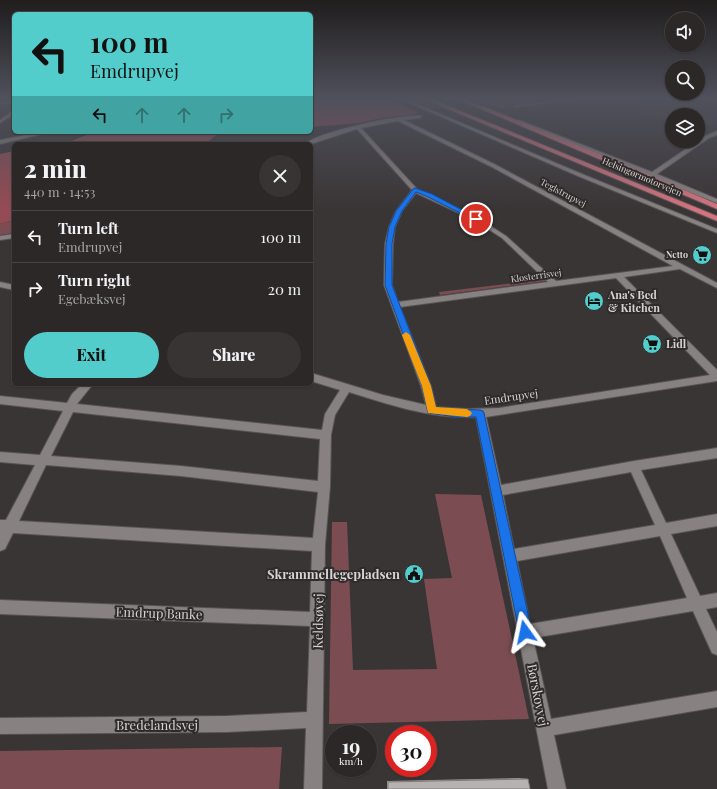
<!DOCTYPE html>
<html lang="en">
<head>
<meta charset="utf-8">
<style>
	body { margin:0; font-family:"Playfair Display",serif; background:#383434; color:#f1f3f6; height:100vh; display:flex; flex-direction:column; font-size:15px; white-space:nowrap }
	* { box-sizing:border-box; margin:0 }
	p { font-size:13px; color:#a6a6a8 }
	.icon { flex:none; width:22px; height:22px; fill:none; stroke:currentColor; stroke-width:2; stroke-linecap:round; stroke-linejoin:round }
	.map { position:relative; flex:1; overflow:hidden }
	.details { position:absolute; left:12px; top:142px; width:301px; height:244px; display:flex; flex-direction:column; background:#2c2828; border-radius:6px; box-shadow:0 1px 3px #0004,0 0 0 1px #484445 }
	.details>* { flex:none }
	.hud { position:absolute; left:12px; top:12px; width:301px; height:122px; border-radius:6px; box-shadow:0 1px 3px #0004,0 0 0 1px #484445; background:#53cdcb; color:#111; overflow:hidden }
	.controls { position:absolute; left:665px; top:12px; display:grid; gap:8px }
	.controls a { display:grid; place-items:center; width:40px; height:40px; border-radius:50%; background:#2c2828; box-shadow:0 1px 3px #0004,0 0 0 1px #484445; font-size:20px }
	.speed { position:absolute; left:325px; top:725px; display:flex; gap:8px; font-size:20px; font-weight:700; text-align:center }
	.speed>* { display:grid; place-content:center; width:52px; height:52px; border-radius:50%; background:#2c2828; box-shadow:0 1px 3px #0004,0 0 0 1px #484445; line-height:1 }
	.speed small { font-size:10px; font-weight:400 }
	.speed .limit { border:6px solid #d22; background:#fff; color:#111 }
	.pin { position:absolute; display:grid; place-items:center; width:34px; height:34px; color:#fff; margin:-17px; border:2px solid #fff; border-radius:50%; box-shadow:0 1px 4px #0007 }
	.me { position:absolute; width:44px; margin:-22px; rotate:348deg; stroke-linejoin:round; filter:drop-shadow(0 0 3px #0008) }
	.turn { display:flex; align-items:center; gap:14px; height:84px; padding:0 12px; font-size:18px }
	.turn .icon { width:52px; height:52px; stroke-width:2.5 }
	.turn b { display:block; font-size:28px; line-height:34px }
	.lanes { display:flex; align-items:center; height:38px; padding:0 12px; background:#0003; justify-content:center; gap:20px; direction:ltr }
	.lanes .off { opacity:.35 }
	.round { display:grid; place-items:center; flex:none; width:42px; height:42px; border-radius:21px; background:#383434 }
	.summary { display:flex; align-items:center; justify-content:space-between; height:68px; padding:0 12px }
	h1 { font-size:24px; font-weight:800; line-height:30px }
	.action { display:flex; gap:8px; margin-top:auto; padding:8px 12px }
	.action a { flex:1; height:46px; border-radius:24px; background:#53cdcb; color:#111; font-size:16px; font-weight:800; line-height:46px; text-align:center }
	.action a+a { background:#383434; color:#f1f3f6 }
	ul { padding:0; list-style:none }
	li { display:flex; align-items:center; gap:12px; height:52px; padding:0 12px; border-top:1px solid #484445 }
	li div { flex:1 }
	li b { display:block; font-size:15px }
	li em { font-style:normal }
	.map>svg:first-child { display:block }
	.built { fill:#483c3d }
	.green { fill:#7b4d52 }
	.water { fill:#954b54 }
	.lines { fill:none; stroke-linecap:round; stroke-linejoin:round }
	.minor-tunnel { stroke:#514d4d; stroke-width:5; stroke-dasharray:5 2.5; stroke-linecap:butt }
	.minor-casing { stroke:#575354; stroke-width:2 }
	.major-casing { stroke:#575354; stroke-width:2 }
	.highway-casing { stroke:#575354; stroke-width:2 }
	.minor { fill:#878181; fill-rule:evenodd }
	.major { fill:#b4797f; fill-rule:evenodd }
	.highway { fill:#d2737e; fill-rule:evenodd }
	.wall { fill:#9d9898 }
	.building { fill:#b7b1b1; stroke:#807c7c }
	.route { fill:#1a73e8; stroke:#114b97 }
	.slow { fill:#f59e0b }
	.labels { text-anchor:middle; stroke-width:4; stroke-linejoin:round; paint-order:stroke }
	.far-street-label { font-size:9px; fill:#d6d3d3; stroke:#302b2b }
	.far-poi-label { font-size:9px; font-weight:bold; fill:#d6d3d3; stroke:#302b2b; text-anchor:end }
	.poi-label { font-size:11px; font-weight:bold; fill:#d6d3d3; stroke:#302b2b; text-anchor:start }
	.street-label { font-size:11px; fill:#d6d3d3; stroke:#302b2b }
	.near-poi-label { font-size:13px; font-weight:bold; fill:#d6d3d3; stroke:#302b2b; text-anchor:end }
	.near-street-label { font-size:13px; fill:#d6d3d3; stroke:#302b2b }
</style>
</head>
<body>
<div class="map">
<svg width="717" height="789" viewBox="0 0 717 789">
	<rect width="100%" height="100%" fill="#3a3535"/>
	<!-- built -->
	<path class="built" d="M 660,102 L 668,103 L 717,120 L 717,124 L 711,126 L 698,122 L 698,115 L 677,115 L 648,106 Z
		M 651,108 L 672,115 L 672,122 L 640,112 Z"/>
	<!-- green -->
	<path class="green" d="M 478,99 L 534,99 L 538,101 L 518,104 L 515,102 L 509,103 L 510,104 L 504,105 L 507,107 L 499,108 Z
		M 14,220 L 14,233 L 0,235 L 0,224 Z
		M 547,279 L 546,281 L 440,295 L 439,292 Z
		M 435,494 L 481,495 L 529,719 L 329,724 L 332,522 L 347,522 L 353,670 L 437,669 L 424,579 L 452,578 Z
		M 282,747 L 279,789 L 0,789 L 0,751 Z"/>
	<!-- water -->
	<path class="water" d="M 311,99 L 387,99 L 418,112 L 415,114 L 381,118 L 359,123 L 311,127 Z
		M 94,132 L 227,132 L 215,136 L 205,144 L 64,144 Z
		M 14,151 L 14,220 L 0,224 L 0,154 Z"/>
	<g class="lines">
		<!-- minor-tunnel -->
		<path class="minor-tunnel" d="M 418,99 L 434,107"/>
		<!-- minor casing -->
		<g class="minor-casing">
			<path id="minor" d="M 400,99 L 405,99 L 582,174 L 717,229 L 717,233 L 578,176 Z
				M 456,99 L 461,99 L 496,112 L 492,113 Z
				M 570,99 L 580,99 L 516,107 L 514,106 Z
				M 708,99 L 717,99 L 717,101 L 708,100 Z
				M 14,101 L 14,103 L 0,104 L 0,102 Z
				M 422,116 L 420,118 L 404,120 L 496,165 L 717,283 L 717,288 L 680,269 L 624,277 L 717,370 L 717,381 L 486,417 L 501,485 L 634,461 L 717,448 L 717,458 L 641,470 L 666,523 L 717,514 L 717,526 L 671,534 L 700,596 L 717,593 L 717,607 L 706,609 L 717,632 L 717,655 L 712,653 L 693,611 L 533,638 L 551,719 L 717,691 L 717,707 L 554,735 L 566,789 L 548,789 L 476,417 C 432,419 390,405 349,392 L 335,415 L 331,435 L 330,487 L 325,545 L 322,789 L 304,789 L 306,728 L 227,732 L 0,734 L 0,718 L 227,716 L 307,712 L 310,626 L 0,614 L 0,600 L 310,612 L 312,551 L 13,533 L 5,549 L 0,551 L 0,520 L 6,520 L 35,465 L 0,462 L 0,452 L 40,455 L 63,411 L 0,404 L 0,396 L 67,403 L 72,394 L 82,384 L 93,384 L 77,404 L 322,430 L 325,414 L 340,390 L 311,381 L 311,373 L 383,395 L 426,405 L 421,386 L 384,285 L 385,244 L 389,227 L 396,211 L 412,190 L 357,129 L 311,144 L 304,144 C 322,131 400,114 422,116 ZM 398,121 L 492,167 L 673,266 L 556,281 L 506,236 L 478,218 L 417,189 L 361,128 ZM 416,193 L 474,220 L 502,238 L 548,282 L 398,302 L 392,285 L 393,244 L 395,227 L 402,211 ZM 616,278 L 710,375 L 499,408 L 467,409 L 436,407 L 431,386 L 400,307 ZM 73,412 L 320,439 L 318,481 L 181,466 L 51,456 ZM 46,465 L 181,476 L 318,492 L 313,538 L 19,521 ZM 631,472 L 655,525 L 514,549 L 503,495 ZM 660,536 L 687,598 L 530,624 L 517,561 Z
				M 515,120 L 519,120 L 652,172 L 705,136 L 717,131 L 717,135 L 709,138 L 657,174 L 717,199 L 717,203 L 515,122 Z
				M 41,132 L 51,132 L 0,144 L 0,140 Z
				M 14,234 L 14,238 L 0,240 L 0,236 Z
				M 0,282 L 14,285 L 14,290 L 0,287 Z"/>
		</g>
		<!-- major casing -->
		<g class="major-casing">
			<path id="major" d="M 11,112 L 14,112 L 14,114 L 0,123 L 0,120 Z"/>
		</g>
		<!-- highway casing -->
		<g class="highway-casing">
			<path id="highway" d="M 424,99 L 431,99 L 717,216 L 717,221 Z
				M 481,107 L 485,107 L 642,172 L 717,204 L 717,209 L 481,109 Z"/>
		</g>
		<!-- minor -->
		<use href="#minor" class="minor"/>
		<!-- major -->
		<use href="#major" class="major"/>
		<!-- highway -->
		<use href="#highway" class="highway"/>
	</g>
	<!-- wall -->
	<path class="wall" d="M 519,778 L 528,779 L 530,789 L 387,789 L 387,781 Z"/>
	<!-- building -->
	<path class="building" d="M 528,779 L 530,789 L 388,789 L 388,782 Z"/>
	<!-- sky -->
	<linearGradient id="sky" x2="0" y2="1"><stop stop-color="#201d1d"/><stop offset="0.47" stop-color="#4f515c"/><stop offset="1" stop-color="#4f515c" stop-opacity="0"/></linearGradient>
	<rect width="717" height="209" fill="url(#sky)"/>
	<!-- route -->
	<path class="route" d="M 415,188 L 432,194 L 479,219 L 474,220 L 428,197 L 416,192 L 402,211 L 395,227 L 392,244 L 392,285 L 431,386 L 436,407 L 456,409 L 480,410 L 483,411 L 484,413 L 532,632 L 530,637 L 525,638 L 521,637 L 519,632 L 476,417 L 456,417 L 428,413 L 422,386 L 385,285 L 386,244 L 389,227 L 396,211 L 413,189 Z"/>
	<!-- slow -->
	<path class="slow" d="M 406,332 L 410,335 L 431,386 L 436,407 L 467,409 L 470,411 L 472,413 L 470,416 L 467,417 L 428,413 L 422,386 L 402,335 Z"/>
	<!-- icons -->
	<defs>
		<g id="supermarket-disc" transform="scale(1)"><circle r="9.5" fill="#53cdcb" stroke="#302b2b"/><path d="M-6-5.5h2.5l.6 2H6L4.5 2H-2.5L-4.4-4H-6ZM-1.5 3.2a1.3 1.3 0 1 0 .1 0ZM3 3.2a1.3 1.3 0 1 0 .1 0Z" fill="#111"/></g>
		<g id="hotel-disc" transform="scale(1)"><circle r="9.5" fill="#53cdcb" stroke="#302b2b"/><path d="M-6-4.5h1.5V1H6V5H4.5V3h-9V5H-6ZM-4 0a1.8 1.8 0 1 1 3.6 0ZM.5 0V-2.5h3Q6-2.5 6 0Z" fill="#111"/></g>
		<g id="civic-disc" transform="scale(1)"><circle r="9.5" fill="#53cdcb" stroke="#302b2b"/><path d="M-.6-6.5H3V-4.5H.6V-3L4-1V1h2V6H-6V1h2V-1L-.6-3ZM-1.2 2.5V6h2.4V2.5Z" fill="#111"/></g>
	</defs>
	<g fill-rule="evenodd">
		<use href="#supermarket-disc" x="702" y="255"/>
		<use href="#hotel-disc" x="594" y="301"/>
		<use href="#supermarket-disc" x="652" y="344"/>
		<use href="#civic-disc" x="414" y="574"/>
	</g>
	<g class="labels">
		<!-- far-street labels -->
		<g class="far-street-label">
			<text transform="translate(642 177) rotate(23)" y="3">Helsingørmotorvejen</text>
			<text transform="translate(563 193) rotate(28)" y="3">Teglstrupvej</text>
			<text transform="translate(536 276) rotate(-8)" y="3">Klosterrisvej</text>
		</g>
		<!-- far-poi labels -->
		<g class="far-poi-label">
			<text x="688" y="258">Netto</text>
		</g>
		<!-- poi labels -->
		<g class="poi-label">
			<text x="608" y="299">Ana's Bed<tspan x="608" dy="13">&amp; Kitchen</tspan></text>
			<text x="666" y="348">Lidl</text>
		</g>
		<!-- street labels -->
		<g class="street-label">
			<text transform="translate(511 397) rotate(-8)" y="4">Emdrupvej</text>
		</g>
		<!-- near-poi labels -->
		<g class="near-poi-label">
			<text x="400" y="579">Skrammellegepladsen</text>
		</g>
		<!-- near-street labels -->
		<g class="near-street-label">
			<text transform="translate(159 613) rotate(2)" y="5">Emdrup Banke</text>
			<text transform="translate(318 621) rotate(-89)" y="5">Keldsøvej</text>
			<text transform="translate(538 695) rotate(79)" y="5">Børskovvej</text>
			<text x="157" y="730">Bredelandsvej</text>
		</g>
	</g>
</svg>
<div class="controls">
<a><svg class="icon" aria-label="sound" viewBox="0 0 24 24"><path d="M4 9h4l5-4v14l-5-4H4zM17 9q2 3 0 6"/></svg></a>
<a><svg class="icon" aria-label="search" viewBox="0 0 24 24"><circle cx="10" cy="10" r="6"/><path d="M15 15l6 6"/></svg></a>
<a><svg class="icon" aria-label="layers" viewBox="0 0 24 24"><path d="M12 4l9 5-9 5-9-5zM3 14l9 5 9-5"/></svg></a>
</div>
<div class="speed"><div>19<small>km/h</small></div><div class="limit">30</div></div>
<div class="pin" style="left:476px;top:219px;background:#d93025"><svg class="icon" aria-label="arrive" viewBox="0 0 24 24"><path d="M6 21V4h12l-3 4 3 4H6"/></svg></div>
<svg class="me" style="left:525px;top:632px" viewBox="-20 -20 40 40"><path d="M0-17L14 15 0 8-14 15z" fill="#1a73e8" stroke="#fff" stroke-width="4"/></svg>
<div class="hud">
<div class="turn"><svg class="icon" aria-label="left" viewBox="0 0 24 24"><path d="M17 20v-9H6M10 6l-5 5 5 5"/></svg><div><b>100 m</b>Emdrupvej</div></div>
<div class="lanes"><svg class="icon" aria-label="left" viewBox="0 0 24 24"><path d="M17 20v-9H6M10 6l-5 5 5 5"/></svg><svg class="icon off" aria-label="ahead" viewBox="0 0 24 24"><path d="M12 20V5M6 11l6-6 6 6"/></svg><svg class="icon off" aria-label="ahead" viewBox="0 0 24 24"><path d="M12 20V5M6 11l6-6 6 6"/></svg><svg class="icon off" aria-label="right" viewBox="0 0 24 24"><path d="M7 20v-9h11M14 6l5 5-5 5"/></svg></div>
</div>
<section class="details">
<div class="summary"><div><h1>2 min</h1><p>440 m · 14:53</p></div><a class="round"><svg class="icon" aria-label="close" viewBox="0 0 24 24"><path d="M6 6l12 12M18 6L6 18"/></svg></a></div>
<ul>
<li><svg class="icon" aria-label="left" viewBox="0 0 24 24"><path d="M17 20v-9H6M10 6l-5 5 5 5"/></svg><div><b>Turn left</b><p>Emdrupvej</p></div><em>100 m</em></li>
<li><svg class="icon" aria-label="right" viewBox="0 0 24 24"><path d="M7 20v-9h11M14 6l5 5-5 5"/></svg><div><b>Turn right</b><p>Egebæksvej</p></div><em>20 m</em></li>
</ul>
<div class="action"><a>Exit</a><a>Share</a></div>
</section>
</div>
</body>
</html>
